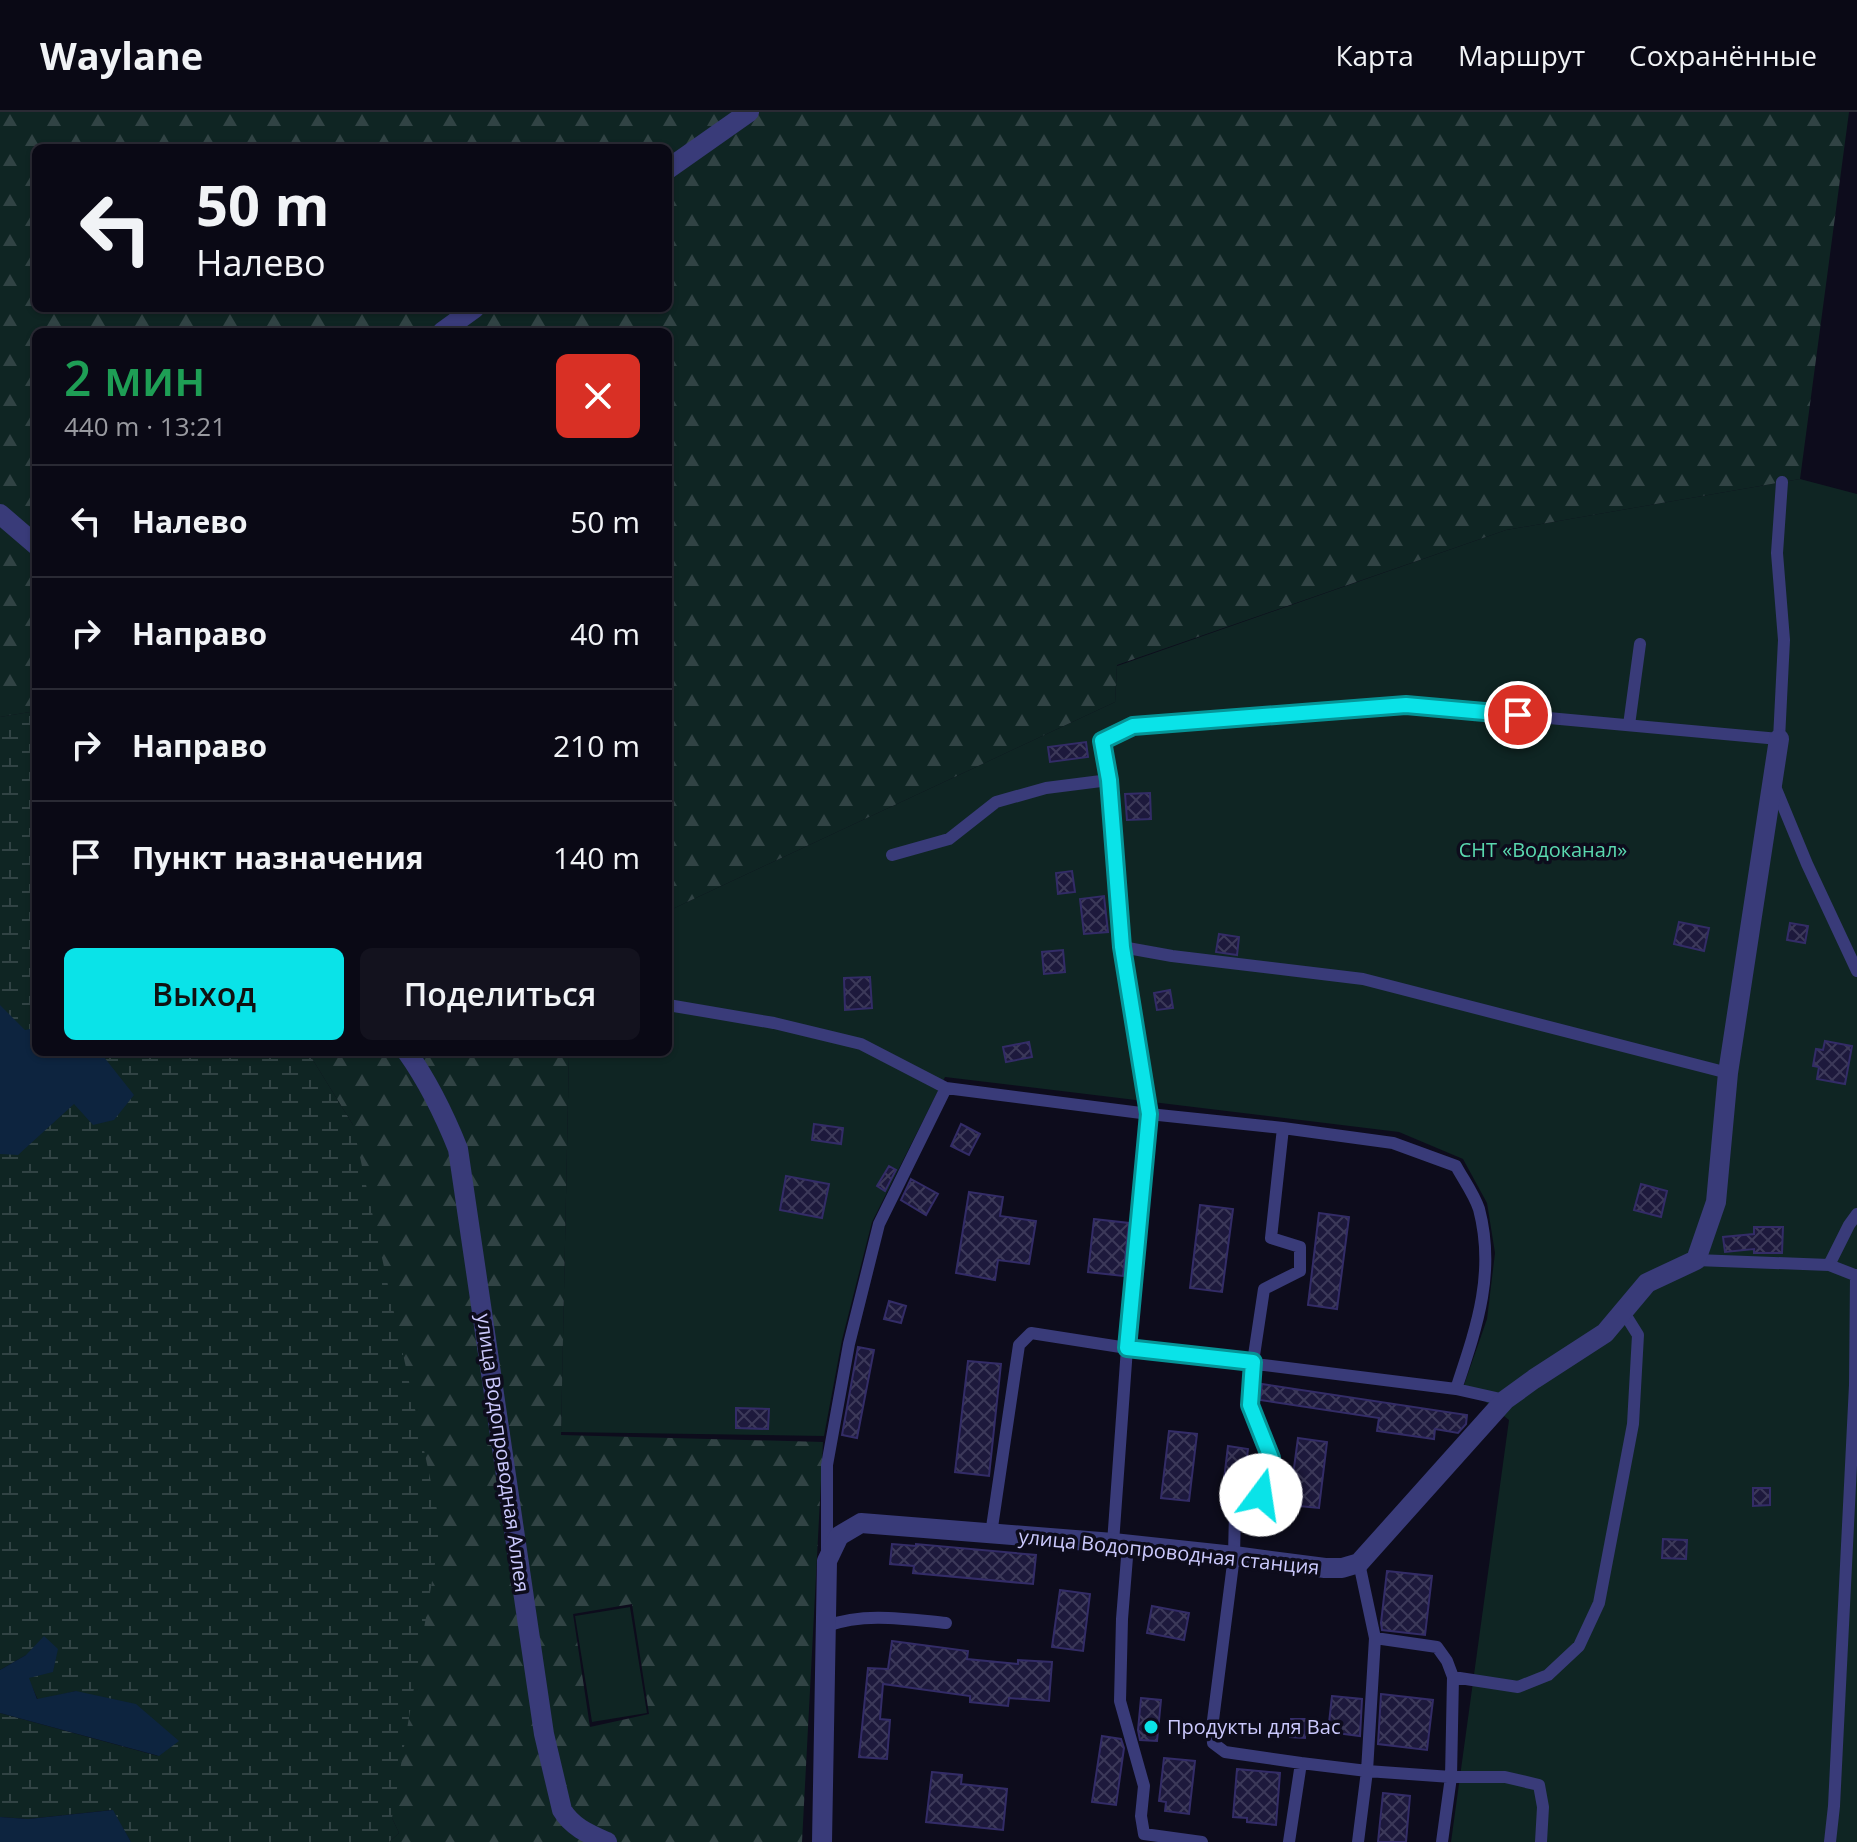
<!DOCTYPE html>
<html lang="ru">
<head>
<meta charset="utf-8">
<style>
	body { margin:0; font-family:"Open Sans",sans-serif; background:#13121e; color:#f1f3f6; height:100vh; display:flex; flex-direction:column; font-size:30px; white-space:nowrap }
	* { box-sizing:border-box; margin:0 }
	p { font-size:26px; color:#999aa0 }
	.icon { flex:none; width:44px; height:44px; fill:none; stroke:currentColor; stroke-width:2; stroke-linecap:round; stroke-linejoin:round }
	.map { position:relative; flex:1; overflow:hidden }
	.details { position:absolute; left:32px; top:216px; width:640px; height:728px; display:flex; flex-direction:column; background:#0a0915; border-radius:12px; box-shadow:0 2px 6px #0004,0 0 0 2px #2a2a34 }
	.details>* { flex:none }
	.banner { position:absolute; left:32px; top:32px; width:640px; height:168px; border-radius:12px; box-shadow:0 2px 6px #0004,0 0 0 2px #2a2a34; background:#0a0915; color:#f1f3f6; overflow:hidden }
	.pin { position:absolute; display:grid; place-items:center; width:68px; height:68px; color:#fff; margin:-34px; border:4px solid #fff; border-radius:50%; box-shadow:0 2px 8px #0007 }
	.me { position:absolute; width:88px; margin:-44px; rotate:14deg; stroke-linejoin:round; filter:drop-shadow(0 0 6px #0008) }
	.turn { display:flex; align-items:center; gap:28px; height:168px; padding:0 32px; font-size:36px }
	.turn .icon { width:104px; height:104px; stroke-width:2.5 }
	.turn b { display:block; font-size:56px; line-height:68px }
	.round { display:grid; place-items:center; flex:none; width:84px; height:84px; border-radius:12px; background:#13121e }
	.headline { display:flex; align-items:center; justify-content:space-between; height:136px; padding:0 32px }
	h1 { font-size:48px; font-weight:600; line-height:60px; color:#1e9e55 }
	.primary-button { display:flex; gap:16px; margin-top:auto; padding:16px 32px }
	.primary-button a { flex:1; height:92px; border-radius:12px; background:#0ae3e8; color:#111; font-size:32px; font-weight:600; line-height:92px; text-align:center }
	.primary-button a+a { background:#13121e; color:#f1f3f6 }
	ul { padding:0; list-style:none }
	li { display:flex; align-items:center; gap:24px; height:112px; padding:0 32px; border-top:2px solid #2a2a34 }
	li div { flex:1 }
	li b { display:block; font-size:30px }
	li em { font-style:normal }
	header { display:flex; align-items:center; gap:48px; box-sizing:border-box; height:112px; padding:0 40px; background:#0a0915; border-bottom:2px solid #2a2a34 }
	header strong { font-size:38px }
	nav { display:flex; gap:44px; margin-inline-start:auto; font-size:28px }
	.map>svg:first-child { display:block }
	.green { fill:#0f2523 }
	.forest { fill:url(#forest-firs); fill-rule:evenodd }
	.wetland { fill:url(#wetland-marsh) }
	.water { fill:#0d243f }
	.building { fill:url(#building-cross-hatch); stroke:#332c67; stroke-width:2 }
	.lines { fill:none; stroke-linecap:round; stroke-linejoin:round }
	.service { stroke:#393b79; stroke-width:12 }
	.minor { stroke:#393b79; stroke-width:20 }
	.tertiary { stroke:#393b79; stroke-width:20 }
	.route-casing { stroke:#069497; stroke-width:20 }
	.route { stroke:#0ae3e8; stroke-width:14 }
	.poi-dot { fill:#0ae3e8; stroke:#0d0c1c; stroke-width:3 }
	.labels { text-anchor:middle; stroke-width:7; stroke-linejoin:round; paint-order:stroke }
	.park-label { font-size:20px; fill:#5ad8af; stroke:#0d0c1c }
	.street-label { font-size:20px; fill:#cbc9fd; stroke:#0d0c1c }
	.poi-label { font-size:20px; fill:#cbc9fd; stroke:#0d0c1c; text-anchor:start }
</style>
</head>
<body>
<header>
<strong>Waylane</strong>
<nav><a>Карта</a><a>Маршрут</a><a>Сохранённые</a></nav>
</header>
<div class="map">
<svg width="1857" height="1730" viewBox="0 0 1857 1730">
	<defs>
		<pattern id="forest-firs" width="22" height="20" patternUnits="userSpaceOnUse" patternTransform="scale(2)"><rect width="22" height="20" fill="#0f2523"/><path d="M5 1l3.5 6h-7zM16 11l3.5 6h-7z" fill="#314344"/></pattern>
		<pattern id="wetland-marsh" width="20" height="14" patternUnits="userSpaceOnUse" patternTransform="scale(2)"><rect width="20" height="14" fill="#0f2523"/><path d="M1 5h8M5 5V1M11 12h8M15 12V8" fill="none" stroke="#314344"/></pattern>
		<pattern id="building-cross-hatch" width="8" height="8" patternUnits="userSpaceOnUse" patternTransform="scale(2)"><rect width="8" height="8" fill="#1d193c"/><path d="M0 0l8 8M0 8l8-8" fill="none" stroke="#3c3959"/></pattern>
	</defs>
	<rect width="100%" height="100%" fill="#0d0c1c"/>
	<!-- green -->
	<path class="green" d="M 1800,367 L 1857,382 L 1857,1730 L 1451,1730 L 1509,1308 L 1464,1273 L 1487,1207 L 1495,1141 L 1487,1091 L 1463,1047 L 1399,1020 L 945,965 L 872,1110 L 842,1228 L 824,1324 L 561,1320 L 569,940 L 668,940 L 668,799 L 1115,590 L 1117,554 L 1506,418 Z
		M 630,1495 L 647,1601 L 592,1610 L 575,1504 Z"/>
	<!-- forest -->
	<path class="forest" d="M 0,0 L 1849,0 L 1800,367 L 1506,418 L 1117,553 L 1115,590 L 668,799 L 668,220 L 36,220 L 36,599 L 0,605 ZM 36,36 L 668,36 L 668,196 L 36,196 Z
		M 308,940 L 569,940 L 561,1323 L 823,1330 L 802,1730 L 389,1730 L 399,1721 L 392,1706 L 353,1013 ZM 632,1492 L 649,1602 L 590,1615 L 573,1502 Z"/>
	<!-- wetland -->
	<path class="wetland" d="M 36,599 L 36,940 L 308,940 L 353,1013 L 441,1416 L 392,1706 L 399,1721 L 389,1730 L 131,1730 L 112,1698 L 28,1707 L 0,1705 L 0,1601 L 158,1644 L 76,1579 L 38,1588 L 28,1566 L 26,1543 L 0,1558 L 0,605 Z"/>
	<!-- water -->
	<path class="water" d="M 0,893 L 25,918 L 36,916 L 36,940 L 100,940 L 134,983 L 114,1008 L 93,1013 L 74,992 L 18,1043 L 0,1042 Z
		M 44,1524 L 58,1537 L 53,1560 L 29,1566 L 37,1587 L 76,1579 L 136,1592 L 179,1629 L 159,1644 L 0,1601 L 0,1558 L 26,1543 Z
		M 113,1698 L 131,1730 L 0,1730 L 0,1705 L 28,1707 Z"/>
	<!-- building -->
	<path class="building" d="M 1086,630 L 1088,645 L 1050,650 L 1048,635 Z
		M 1150,681 L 1151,707 L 1127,708 L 1125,682 Z
		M 1072,759 L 1075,780 L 1058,782 L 1056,761 Z
		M 1104,784 L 1108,820 L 1084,822 L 1080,787 Z
		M 1679,810 L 1709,816 L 1704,839 L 1674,832 Z
		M 1790,811 L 1808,814 L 1805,831 L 1787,828 Z
		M 1219,822 L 1239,825 L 1237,843 L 1216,840 Z
		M 1063,838 L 1065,860 L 1044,862 L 1042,840 Z
		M 870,865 L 872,896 L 845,898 L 844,866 Z
		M 1170,878 L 1173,896 L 1157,898 L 1154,881 Z
		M 1825,929 L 1852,934 L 1845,972 L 1817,967 L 1819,955 L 1813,954 L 1816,937 L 1823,938 Z
		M 1029,930 L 1032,945 L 1006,950 L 1003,935 Z
		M 814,1012 L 843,1016 L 841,1032 L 812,1028 Z
		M 961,1012 L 980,1022 L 969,1043 L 951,1034 Z
		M 889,1054 L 896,1058 L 885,1079 L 877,1074 Z
		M 786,1064 L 829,1072 L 822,1106 L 780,1098 Z
		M 911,1067 L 938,1082 L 926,1103 L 901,1088 Z
		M 1641,1072 L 1667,1079 L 1661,1105 L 1634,1098 Z
		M 969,1080 L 1003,1085 L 1000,1104 L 1036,1109 L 1029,1152 L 998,1148 L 995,1168 L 956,1161 Z
		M 1200,1093 L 1233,1097 L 1222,1180 L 1190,1176 Z
		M 1319,1101 L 1349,1105 L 1337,1197 L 1308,1193 Z
		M 1094,1107 L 1129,1111 L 1123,1164 L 1088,1160 Z
		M 1754,1115 L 1783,1115 L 1782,1141 L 1754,1141 L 1754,1137 L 1725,1140 L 1723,1125 L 1754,1122 Z
		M 889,1189 L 906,1194 L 901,1211 L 884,1207 Z
		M 858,1235 L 874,1238 L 857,1326 L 842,1323 Z
		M 968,1249 L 1001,1252 L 989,1364 L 955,1360 Z
		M 1262,1272 L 1467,1303 L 1466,1312 L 1458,1321 L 1435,1317 L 1434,1327 L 1377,1319 L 1379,1306 L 1260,1288 Z
		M 736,1296 L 769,1297 L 768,1317 L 736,1316 Z
		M 1169,1319 L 1197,1322 L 1189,1389 L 1161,1386 Z
		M 1298,1326 L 1327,1330 L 1319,1396 L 1289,1393 Z
		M 1228,1334 L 1248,1337 L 1242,1384 L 1228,1394 L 1221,1393 Z
		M 1753,1376 L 1770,1376 L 1770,1393 L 1753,1394 Z
		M 1663,1427 L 1687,1428 L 1686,1447 L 1662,1446 Z
		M 892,1432 L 916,1434 L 916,1432 L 1036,1443 L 1033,1472 L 913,1461 L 914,1454 L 890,1452 Z
		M 1387,1459 L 1432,1464 L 1425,1523 L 1382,1518 L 1381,1511 Z
		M 1060,1478 L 1090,1482 L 1083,1539 L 1052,1535 Z
		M 1152,1494 L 1189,1501 L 1184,1528 L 1147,1521 Z
		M 892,1529 L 968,1539 L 967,1547 L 1018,1552 L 1018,1548 L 1052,1550 L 1049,1589 L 1009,1586 L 1008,1594 L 970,1590 L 970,1584 L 883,1572 L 880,1607 L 890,1608 L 887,1647 L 859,1645 L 868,1556 L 888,1557 Z
		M 1381,1582 L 1433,1588 L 1427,1638 L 1378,1632 Z
		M 1332,1584 L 1362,1587 L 1360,1624 L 1328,1620 Z
		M 1141,1586 L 1161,1588 L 1157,1629 L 1140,1628 L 1138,1618 Z
		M 1291,1607 L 1306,1607 L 1305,1626 L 1290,1625 Z
		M 1102,1624 L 1121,1627 L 1124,1636 L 1116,1693 L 1092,1690 Z
		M 1164,1646 L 1195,1649 L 1189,1702 L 1165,1699 L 1166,1690 L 1159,1689 Z
		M 1237,1657 L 1280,1661 L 1276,1713 L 1247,1710 L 1247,1706 L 1233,1705 Z
		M 932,1660 L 962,1663 L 961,1672 L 1007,1677 L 1003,1718 L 926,1710 Z
		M 1383,1681 L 1410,1684 L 1406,1730 L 1378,1730 Z"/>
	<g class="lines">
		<!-- service -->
		<path class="service" d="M 1629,613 L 1640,532
			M 1774,672 L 1807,752 L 1857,859
			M 892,743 L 949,727 L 996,690 L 1046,676 L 1109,668
			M 1122,835 L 1172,844 L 1363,867 L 1728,961
			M 668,893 L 774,911 L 861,932 L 946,976
			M 1283,1016 L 1393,1031 L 1456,1054 C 1463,1067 1474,1082 1479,1097 C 1496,1162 1476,1217 1456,1277
			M 1696,1148 L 1829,1153 L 1849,1113 L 1857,1102
			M 1829,1153 L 1857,1164
			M 991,1422 L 1019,1233 L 1031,1221 L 1127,1236 L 1456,1277 L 1505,1288
			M 1113,1431 L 1127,1236 L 1149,1002 L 1283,1016 L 1271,1126 L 1300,1135 L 1300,1159 L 1264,1177 L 1253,1250 L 1250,1293 L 1271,1346 L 1261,1383 L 1235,1399 L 1234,1444 L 1212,1616 L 1213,1631 L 1225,1640 L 1301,1651 L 1367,1659 L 1451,1665 L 1505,1665 L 1539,1673 L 1543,1695 L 1541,1730
			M 1128,1433 L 1122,1507 L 1120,1589 L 1144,1674 L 1141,1704 L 1144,1722 L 1202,1730
			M 827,1442 L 827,1353 L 849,1232 L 879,1112 L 946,976 L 1149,1002 L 1122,835 L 1109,668 L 1102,629 L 1133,614 L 1406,593 L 1779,627 L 1784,528 L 1777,441 L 1782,370
			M 826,1514 C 866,1500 905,1507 946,1511
			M 1375,1526 L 1437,1535 L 1447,1549 L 1453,1565 L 1451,1665 L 1442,1730
			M 1453,1565 L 1518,1575 L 1548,1563 L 1579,1534 L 1599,1491 L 1633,1312 L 1638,1223 L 1623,1199
			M 1289,1730 L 1301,1651
			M 1358,1730 L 1367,1659 L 1375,1526 L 1359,1451
			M 1830,1730 L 1834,1694 L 1855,1273 L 1856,1163"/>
		<!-- minor -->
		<path class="minor" d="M 407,940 C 429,971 444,1002 458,1037 L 544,1622 L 562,1698 C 572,1715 589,1722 607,1730
			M 822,1730 L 827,1449 L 839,1424 L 861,1411 L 1113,1431 L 1234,1444 L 1325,1456 L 1342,1456 L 1359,1451 L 1505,1288 L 1534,1267 L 1605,1221 L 1647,1171 L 1696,1148 L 1716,1090 L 1728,961 L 1779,627"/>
		<!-- tertiary -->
		<path class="tertiary" d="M 668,57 L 749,0
			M 442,220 L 475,196
			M 0,402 L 36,433"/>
	</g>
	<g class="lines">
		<!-- route casing -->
		<g class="route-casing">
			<path id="route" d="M 1261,1383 L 1271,1346 L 1250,1293 L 1253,1250 L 1127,1236 L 1149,1002 L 1122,835 L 1109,668 L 1102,629 L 1133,614 L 1406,593 L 1518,603"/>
		</g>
		<!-- route -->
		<use href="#route" class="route"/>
	</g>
	<!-- markers -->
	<circle class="poi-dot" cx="1151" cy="1615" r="8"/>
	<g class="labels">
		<!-- park labels -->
		<g class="park-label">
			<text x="1543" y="745">СНТ «Водоканал»</text>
		</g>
		<!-- street labels -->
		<g class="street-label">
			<text transform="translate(503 1341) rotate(82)" y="7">улица Водопроводная Аллея</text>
			<text transform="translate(1169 1440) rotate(6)" y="7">улица Водопроводная станция</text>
		</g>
		<!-- poi labels -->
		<g class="poi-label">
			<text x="1167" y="1622">Продукты для Вас</text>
		</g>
	</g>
</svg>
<div class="pin" style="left:1518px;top:603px;background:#d93025"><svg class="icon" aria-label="arrive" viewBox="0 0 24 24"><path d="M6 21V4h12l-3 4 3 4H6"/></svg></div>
<svg class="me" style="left:1261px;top:1383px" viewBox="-20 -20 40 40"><circle r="19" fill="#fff"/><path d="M0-13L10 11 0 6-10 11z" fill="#0ae3e8"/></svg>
<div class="banner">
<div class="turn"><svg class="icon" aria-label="left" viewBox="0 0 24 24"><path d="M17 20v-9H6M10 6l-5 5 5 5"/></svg><div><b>50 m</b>Налево</div></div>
</div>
<section class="details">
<div class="headline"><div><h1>2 мин</h1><p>440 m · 13:21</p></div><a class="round" style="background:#d93025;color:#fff"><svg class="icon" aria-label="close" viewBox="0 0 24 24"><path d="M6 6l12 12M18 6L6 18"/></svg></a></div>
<ul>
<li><svg class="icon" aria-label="left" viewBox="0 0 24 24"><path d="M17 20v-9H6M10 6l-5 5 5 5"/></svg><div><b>Налево</b></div><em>50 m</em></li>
<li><svg class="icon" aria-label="right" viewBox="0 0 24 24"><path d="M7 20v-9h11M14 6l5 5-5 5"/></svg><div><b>Направо</b></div><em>40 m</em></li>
<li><svg class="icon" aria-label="right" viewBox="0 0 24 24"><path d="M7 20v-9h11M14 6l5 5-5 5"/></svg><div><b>Направо</b></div><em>210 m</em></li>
<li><svg class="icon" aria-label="arrive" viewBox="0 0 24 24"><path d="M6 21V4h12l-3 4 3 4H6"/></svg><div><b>Пункт назначения</b></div><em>140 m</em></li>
</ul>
<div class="primary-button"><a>Выход</a><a>Поделиться</a></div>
</section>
</div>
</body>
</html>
